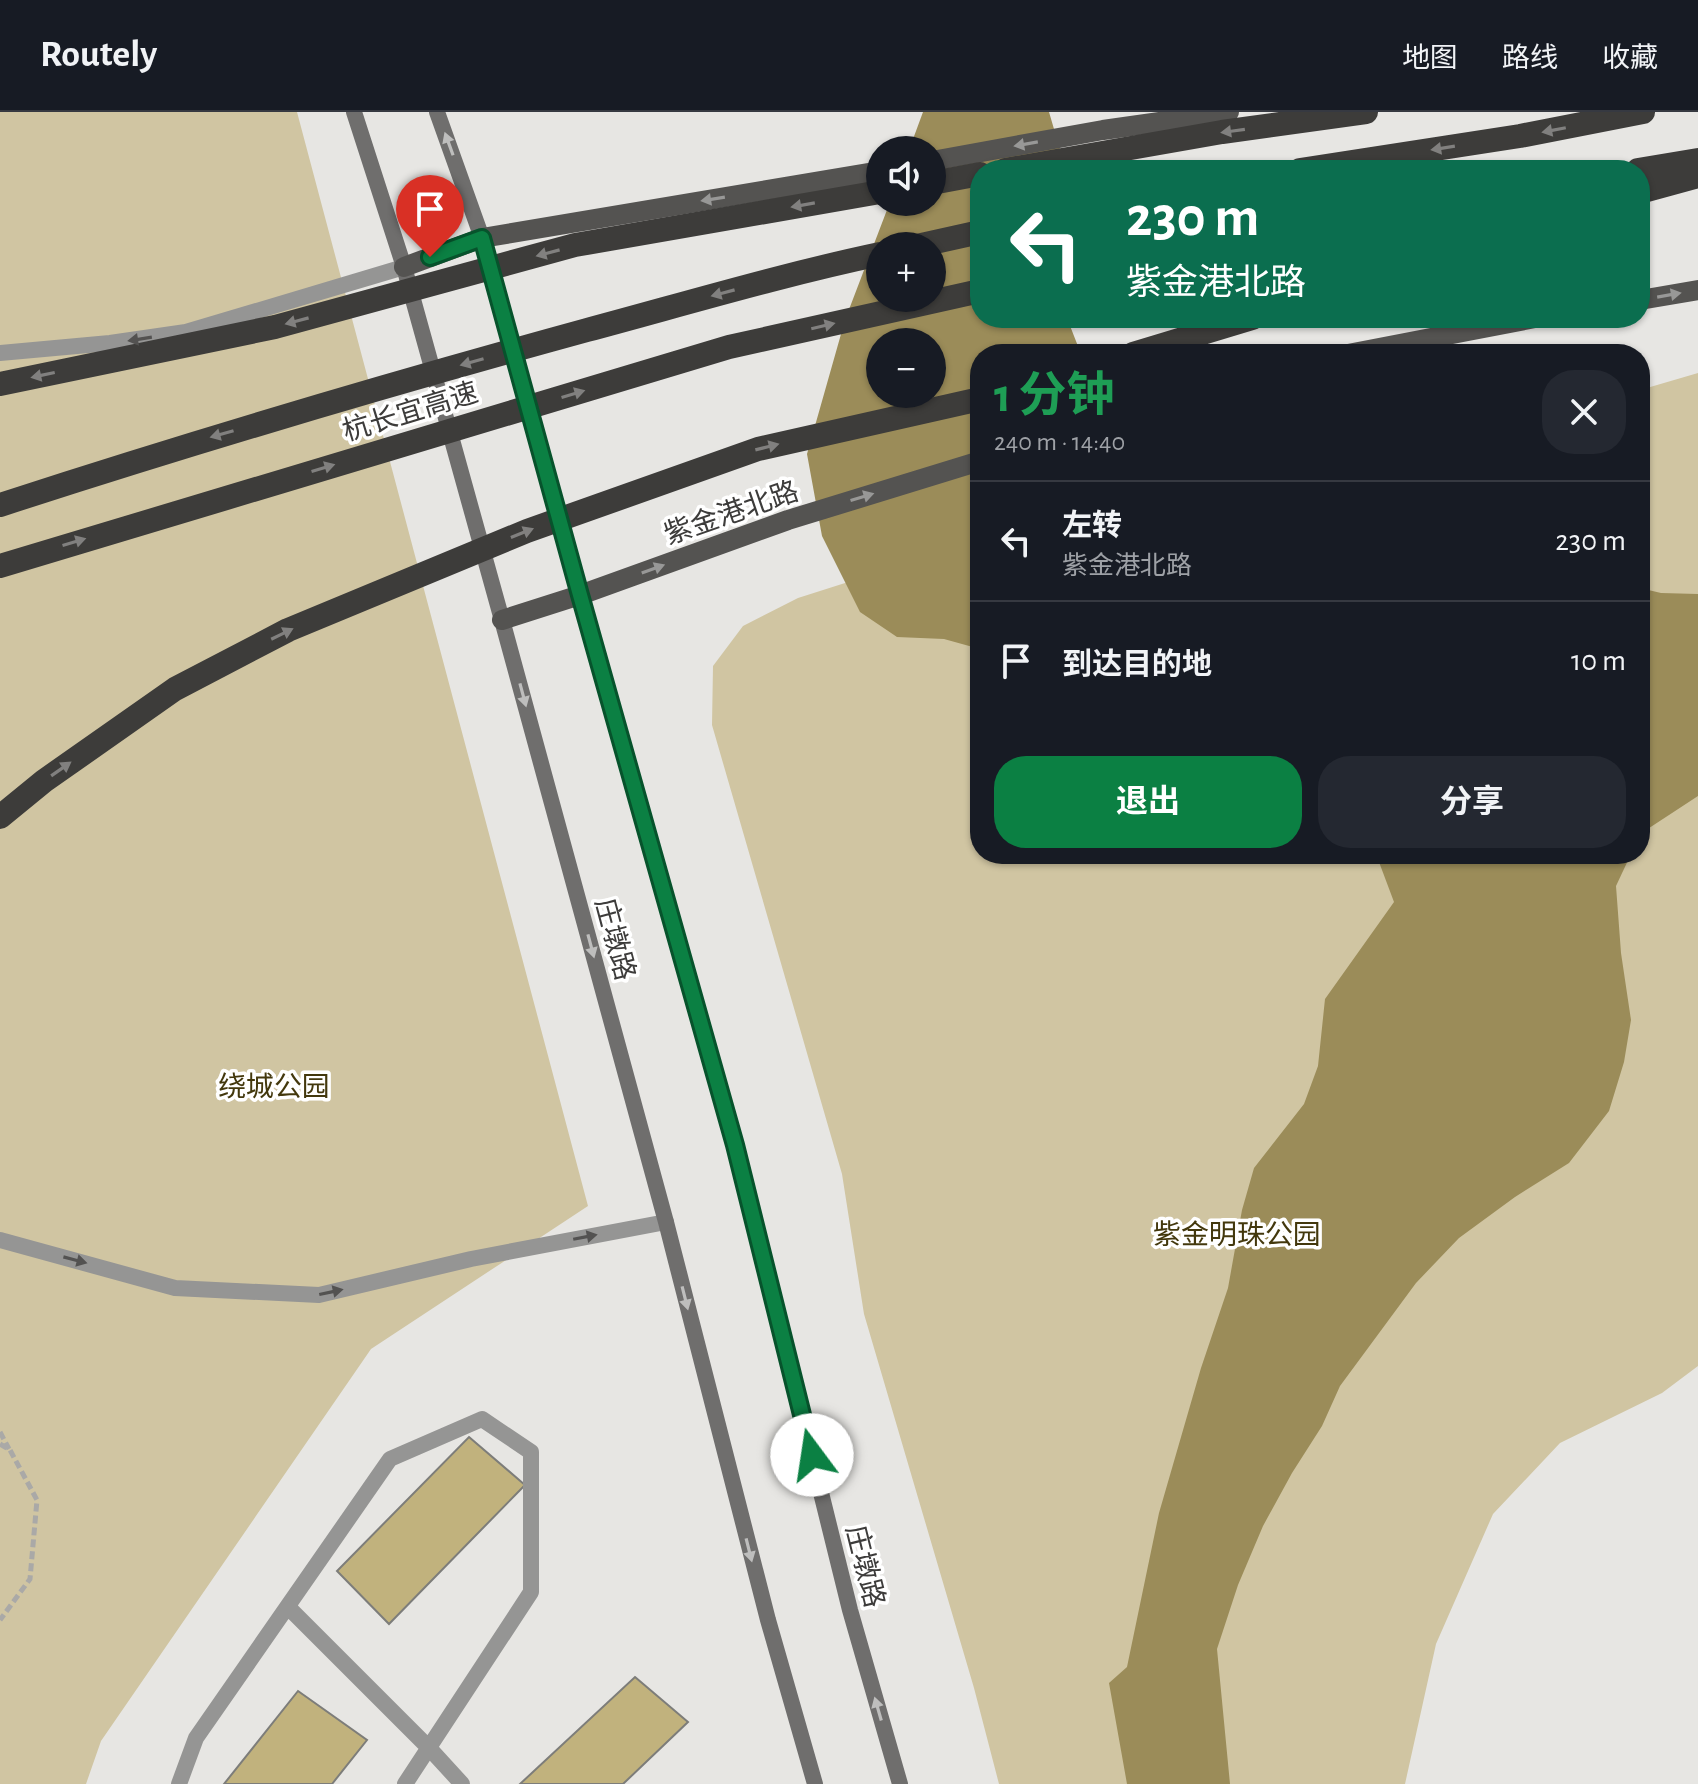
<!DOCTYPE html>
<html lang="zh">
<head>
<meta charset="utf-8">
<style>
	body { margin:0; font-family:"Alegreya Sans","Noto Sans SC",sans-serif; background:#242831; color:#f1f3f6; height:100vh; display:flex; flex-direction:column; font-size:30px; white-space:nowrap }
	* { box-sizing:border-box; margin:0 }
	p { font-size:26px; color:#9ea1a6 }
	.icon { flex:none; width:44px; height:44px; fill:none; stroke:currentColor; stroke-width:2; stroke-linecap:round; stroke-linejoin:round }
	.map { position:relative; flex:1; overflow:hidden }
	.panel { position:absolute; left:970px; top:232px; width:680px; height:520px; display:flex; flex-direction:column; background:#171b24; border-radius:32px; box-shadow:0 2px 6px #0004 }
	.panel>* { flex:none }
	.top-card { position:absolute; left:970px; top:48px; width:680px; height:168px; border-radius:32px; box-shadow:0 2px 6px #0004; background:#0b6e4f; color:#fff; overflow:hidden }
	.buttons { position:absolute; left:866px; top:24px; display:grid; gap:16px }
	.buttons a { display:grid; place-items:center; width:80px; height:80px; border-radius:50%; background:#171b24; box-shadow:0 2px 6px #0004; font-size:40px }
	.pin { position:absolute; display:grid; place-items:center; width:68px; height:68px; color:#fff; margin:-82px -34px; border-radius:50% 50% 50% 0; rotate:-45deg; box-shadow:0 0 8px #0007 }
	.pin .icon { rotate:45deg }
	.me { position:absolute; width:88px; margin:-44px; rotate:346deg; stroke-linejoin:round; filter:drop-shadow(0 0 6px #0008) }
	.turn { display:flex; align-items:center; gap:28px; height:168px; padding:0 24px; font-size:36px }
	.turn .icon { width:104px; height:104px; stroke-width:2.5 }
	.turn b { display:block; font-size:56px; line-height:68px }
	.round { display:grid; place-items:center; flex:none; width:84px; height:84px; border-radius:32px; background:#242831 }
	.headline { display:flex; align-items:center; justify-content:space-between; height:136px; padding:0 24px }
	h1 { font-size:48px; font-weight:700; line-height:60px; color:#1e9e55 }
	.cta { display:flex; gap:16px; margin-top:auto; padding:16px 24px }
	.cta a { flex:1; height:92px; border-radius:32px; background:#0b8043; color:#fff; font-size:32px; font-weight:700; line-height:92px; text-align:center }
	.cta a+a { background:#242831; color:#f1f3f6 }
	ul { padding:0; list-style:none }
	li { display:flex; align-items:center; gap:24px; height:120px; padding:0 24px; border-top:2px solid #363941 }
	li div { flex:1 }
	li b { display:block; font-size:30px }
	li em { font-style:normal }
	header { display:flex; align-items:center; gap:48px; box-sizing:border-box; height:112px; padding:0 40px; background:#171b24; border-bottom:2px solid #363941 }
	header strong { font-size:38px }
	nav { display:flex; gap:44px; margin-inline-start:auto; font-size:28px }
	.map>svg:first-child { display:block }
	.green { fill:#d0c5a2 }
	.water { fill:#9b8c59; fill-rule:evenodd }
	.building { fill:#c1b27d; stroke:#7d7d7a; stroke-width:2 }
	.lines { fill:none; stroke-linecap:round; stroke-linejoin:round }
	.path { stroke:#aaa9a7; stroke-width:5; stroke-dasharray:8 4; stroke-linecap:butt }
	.street { stroke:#959594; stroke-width:16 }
	.secondary { stroke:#6f6e6d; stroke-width:16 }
	.primary { stroke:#545351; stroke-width:20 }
	.highway { stroke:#3d3c3a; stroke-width:24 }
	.highway-bridge { stroke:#3d3c3a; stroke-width:24 }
	.oneway { fill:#81807f }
	.oneway2 { fill:#bebebd }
	.oneway3 { fill:#989897 }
	.oneway4 { fill:#535251 }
	.route-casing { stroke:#07532c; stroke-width:20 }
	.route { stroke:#0b8043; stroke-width:14 }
	.labels { text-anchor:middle; stroke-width:7; stroke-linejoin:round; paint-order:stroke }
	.street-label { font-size:28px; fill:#3d3c3b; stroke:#fff }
	.park-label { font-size:28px; fill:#43380d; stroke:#fff }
</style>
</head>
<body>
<header>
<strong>Routely</strong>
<nav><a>地图</a><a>路线</a><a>收藏</a></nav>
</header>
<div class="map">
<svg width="1698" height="1672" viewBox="0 0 1698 1672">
	<rect width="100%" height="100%" fill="#e7e6e3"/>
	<!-- green -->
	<path class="green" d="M 0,0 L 297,0 L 588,1094 L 371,1237 L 101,1629 L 86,1672 L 0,1672 Z
		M 1698,261 L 1698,1254 L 1662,1281 L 1560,1331 L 1493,1402 L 1436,1532 L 1405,1672 L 999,1672 L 974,1576 L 864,1202 L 842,1062 L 712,613 L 713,554 L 743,514 L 798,486 L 980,428 L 980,742 L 1640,742 L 1640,278 Z"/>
	<!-- water -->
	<path class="water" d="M 923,0 L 1049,0 L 1066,58 L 980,58 L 980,206 L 1067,206 L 1081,242 L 980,242 L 980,537 L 944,527 L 897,525 L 860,500 L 822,424 L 807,342 L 845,208 L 890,90 L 932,90 L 932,38 L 909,38 ZM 880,134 L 932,134 L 932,186 L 880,186 ZM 880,230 L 932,230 L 932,282 L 880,282 Z
		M 1640,476 L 1661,481 L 1698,482 L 1698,684 L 1640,722 Z
		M 1376,742 L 1631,742 L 1616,774 L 1621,841 L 1631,908 L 1624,950 L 1609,999 L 1569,1051 L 1515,1085 L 1459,1126 L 1416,1171 L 1340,1274 L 1322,1314 L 1292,1361 L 1263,1414 L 1238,1473 L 1217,1537 L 1230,1672 L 1127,1672 L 1109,1571 L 1127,1555 L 1159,1401 L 1201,1256 L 1228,1176 L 1242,1098 L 1254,1056 L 1304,992 L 1318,954 L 1325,887 L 1394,790 Z"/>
	<!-- building -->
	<path class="building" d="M 469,1325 L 525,1373 L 389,1512 L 337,1459 Z
		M 635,1565 L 688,1610 L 623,1672 L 520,1672 Z
		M 298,1579 L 367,1628 L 332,1672 L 224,1672 Z"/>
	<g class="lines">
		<!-- path -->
		<path class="path" d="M 0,1320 L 9,1337
			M 0,1332 L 10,1338 L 37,1388 L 30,1467 L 0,1508"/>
		<!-- street -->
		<path class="street" d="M 0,241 L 110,231 L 186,220 L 404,155
			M 0,1128 L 175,1176 L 319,1183 L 471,1147 L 666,1110
			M 288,1495 L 430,1637 L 462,1672
			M 179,1672 L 196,1626 L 390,1347 L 482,1307 L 531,1340 L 531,1480 L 405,1672"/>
		<!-- secondary -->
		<path class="secondary" d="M 354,0 L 404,155 L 502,508 L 666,1110 L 768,1508 L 815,1672
			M 437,0 L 482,126 L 580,483 L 735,1033 L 850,1498 L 900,1672"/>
		<!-- primary -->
		<path class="primary" d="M 932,49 L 1103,18 L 1229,0
			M 404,155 L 482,126 L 880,59
			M 1640,188 L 1698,178
			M 1348,242 L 1535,206
			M 502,508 L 580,483 L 788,408 L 980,349"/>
		<!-- highway -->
		<path class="highway" d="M 1005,58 L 1222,20 L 1366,0
			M 1300,58 L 1520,24 L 1643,0
			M 1638,58 L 1698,48
			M 932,71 L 980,62
			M 1640,80 L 1698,64
			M 917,134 L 980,120
			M 1133,242 L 1252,206"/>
		<!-- highway-bridge -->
		<path class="highway-bridge" d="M 0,272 L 275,215 L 575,133 L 880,80
			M 0,393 C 194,330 390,272 587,218 C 684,192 781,163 880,142
			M 0,454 L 729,235 L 980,179
			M 0,705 L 44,669 L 175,577 L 288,518 L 527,419 L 758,337 L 980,287"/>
	</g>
	<!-- one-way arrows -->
	<defs><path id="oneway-solid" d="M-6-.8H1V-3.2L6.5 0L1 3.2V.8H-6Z" transform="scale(2)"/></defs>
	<g class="oneway">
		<use href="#oneway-solid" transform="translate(1554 18) rotate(169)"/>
		<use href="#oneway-solid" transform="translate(1233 19) rotate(172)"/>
		<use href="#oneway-solid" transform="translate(1443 36) rotate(171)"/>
		<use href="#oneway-solid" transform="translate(803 93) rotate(170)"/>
		<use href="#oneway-solid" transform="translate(548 141) rotate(165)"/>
		<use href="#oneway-solid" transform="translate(723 181) rotate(165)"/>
		<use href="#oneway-solid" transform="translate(297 209) rotate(165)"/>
		<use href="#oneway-solid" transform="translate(823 214) rotate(-13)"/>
		<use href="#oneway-solid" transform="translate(472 250) rotate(164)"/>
		<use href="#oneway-solid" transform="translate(43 263) rotate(168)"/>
		<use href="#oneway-solid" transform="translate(573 282) rotate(-17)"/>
		<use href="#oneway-solid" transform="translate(222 322) rotate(164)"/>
		<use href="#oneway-solid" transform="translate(767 335) rotate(-14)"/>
		<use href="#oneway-solid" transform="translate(323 356) rotate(-17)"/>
		<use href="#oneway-solid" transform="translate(522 421) rotate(-22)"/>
		<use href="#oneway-solid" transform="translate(74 430) rotate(-17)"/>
		<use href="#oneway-solid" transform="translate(282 522) rotate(-26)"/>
		<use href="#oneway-solid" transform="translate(61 657) rotate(-35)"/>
	</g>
	<g class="oneway2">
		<use href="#oneway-solid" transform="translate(449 32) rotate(-110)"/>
		<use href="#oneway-solid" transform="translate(523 583) rotate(75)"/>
		<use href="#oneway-solid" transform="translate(591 834) rotate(75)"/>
		<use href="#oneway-solid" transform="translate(685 1186) rotate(76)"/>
		<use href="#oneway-solid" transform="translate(749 1438) rotate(76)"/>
		<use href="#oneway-solid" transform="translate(878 1597) rotate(-106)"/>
	</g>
	<g class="oneway3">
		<use href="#oneway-solid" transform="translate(1026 32) rotate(170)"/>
		<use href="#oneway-solid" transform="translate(713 87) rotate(171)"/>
		<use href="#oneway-solid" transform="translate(1669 183) rotate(-10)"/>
		<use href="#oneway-solid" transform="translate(862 385) rotate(-17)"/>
		<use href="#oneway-solid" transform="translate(653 457) rotate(-20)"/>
	</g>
	<g class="oneway4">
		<use href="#oneway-solid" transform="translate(140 227) rotate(171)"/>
		<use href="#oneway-solid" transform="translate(585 1125) rotate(-11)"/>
		<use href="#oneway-solid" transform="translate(75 1148) rotate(15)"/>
		<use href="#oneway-solid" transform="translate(331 1180) rotate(-12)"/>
	</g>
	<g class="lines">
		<!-- route casing -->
		<g class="route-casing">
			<path id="route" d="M 430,145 L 482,126 L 580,483 L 735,1033 L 812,1343"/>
		</g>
		<!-- route -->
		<use href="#route" class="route"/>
	</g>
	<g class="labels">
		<!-- street labels -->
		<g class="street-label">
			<text transform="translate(410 299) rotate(-17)" y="10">杭长宜高速</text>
			<text transform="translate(731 400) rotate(-19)" y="10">紫金港北路</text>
			<text transform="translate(616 827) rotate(75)" y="10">庄墩路</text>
			<text transform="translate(866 1454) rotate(76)" y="10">庄墩路</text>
		</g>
		<!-- park labels -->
		<g class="park-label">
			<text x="274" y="984">绕城公园</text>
			<text x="1237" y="1132">紫金明珠公园</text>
		</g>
	</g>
</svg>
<div class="buttons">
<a><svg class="icon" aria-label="sound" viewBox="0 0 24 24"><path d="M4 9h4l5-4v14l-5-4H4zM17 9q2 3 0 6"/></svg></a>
<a>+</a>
<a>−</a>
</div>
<div class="pin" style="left:430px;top:145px;background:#d93025"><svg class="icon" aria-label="arrive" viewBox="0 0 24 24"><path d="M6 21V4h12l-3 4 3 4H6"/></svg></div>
<svg class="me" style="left:812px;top:1343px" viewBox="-20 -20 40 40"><circle r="19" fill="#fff"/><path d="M0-13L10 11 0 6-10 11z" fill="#0b8043"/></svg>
<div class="top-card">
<div class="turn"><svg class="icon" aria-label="left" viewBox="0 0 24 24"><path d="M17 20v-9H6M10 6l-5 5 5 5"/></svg><div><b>230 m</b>紫金港北路</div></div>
</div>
<section class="panel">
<div class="headline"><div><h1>1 分钟</h1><p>240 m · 14:40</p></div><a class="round"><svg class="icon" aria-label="close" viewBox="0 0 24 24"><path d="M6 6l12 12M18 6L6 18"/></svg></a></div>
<ul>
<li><svg class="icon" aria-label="left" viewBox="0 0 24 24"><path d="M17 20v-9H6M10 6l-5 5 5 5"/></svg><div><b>左转</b><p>紫金港北路</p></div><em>230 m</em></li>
<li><svg class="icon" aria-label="arrive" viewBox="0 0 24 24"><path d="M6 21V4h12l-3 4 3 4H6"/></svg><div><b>到达目的地</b></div><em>10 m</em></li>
</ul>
<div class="cta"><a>退出</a><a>分享</a></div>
</section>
</div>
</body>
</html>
